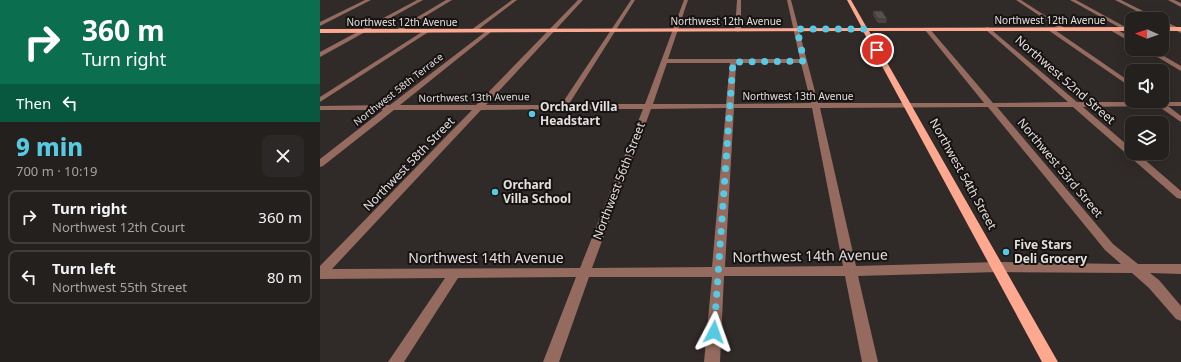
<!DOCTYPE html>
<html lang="en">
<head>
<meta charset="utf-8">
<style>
	body { margin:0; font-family:"Noto Sans",sans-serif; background:#2c2827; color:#f1f3f6; height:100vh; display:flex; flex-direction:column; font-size:15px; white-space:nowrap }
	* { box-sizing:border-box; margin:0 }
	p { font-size:13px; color:#a3a3a4 }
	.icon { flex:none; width:22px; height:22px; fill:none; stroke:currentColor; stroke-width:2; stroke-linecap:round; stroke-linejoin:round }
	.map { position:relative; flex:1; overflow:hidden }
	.drawer { display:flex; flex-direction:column; background:#24201e; width:320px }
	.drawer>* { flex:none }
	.guide { background:#0b6e4f; color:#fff; overflow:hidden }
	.needle { width:26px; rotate:272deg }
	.tools { position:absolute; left:805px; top:12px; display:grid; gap:8px }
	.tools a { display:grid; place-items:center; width:44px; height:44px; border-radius:8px; background:#24201e; box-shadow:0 4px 16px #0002,0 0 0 1px #413e3c; font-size:20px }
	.pin { position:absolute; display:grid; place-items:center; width:34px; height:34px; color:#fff; margin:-17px; border:2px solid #fff; border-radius:50%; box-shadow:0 1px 4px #0007 }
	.me { position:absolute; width:44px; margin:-22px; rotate:4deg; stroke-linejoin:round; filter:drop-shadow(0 0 3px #0008) }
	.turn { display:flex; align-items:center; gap:14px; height:84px; padding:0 16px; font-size:18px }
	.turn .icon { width:52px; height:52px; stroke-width:2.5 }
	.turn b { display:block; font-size:28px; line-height:34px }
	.then { display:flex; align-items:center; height:38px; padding:0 16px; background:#0003; gap:8px; font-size:15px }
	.round { display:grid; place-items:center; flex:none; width:42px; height:42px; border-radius:8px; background:#2c2827 }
	.overview { display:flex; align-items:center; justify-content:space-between; height:68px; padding:0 16px }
	h1 { font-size:24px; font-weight:800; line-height:30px; color:#58c9e3 }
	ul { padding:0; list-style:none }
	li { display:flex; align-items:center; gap:12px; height:54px; margin:0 8px 6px; padding:0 8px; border:2px solid #413e3c; border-radius:8px }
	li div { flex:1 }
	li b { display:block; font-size:15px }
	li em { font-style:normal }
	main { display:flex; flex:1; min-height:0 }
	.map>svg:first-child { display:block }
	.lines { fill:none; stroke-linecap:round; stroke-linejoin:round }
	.minor { fill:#946b5e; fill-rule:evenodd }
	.major { fill:#fda88f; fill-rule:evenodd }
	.wall { fill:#4b4542 }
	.building { fill:#57504d; stroke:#3d3836 }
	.route { stroke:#58c9e3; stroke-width:7; stroke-dasharray:0 12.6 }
	.poi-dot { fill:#58c9e3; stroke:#161312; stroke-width:1.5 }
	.labels { text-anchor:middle; stroke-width:4; stroke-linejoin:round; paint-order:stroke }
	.far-street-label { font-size:10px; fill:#e3dfdd; stroke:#161312 }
	.street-label { font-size:12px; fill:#e3dfdd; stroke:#161312 }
	.poi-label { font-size:12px; font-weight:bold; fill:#e3dfdd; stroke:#161312; text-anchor:start }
	.near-street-label { font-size:14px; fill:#e3dfdd; stroke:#161312 }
</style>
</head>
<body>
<main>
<section class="drawer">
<div class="guide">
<div class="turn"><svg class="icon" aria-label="right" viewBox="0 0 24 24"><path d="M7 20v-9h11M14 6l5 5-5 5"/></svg><div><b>360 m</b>Turn right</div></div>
<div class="then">Then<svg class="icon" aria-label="left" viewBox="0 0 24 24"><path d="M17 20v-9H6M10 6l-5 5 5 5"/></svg></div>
</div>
<div class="overview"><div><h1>9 min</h1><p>700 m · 10:19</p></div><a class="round"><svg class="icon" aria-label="close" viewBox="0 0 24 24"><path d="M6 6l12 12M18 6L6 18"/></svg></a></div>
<ul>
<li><svg class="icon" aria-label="right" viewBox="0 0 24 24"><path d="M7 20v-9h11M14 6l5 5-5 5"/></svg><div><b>Turn right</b><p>Northwest 12th Court</p></div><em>360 m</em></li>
<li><svg class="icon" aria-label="left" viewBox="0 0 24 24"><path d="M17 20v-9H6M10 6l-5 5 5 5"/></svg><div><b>Turn left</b><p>Northwest 55th Street</p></div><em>80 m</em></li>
</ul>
</section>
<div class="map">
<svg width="861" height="362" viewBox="0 0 861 362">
	<rect width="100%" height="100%" fill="#302a28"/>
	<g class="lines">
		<!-- minor -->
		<path class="minor" d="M 45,0 L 51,0 L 0,26 L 0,22 Z
			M 97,0 L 103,0 L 0,57 L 0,52 Z
			M 126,0 L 132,0 L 79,32 L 74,31 Z
			M 192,0 L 197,0 L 155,32 L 151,32 L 151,30 Z
			M 258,0 L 263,0 L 166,105 L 241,105 L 311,0 L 315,0 L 249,104 L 325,104 L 364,0 L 368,0 L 348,59 L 480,59 L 467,0 L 471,0 L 498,103 L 664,103 L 605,30 L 605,28 L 609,28 L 673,103 L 748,102 L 666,30 L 666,28 L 668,27 L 757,102 L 861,102 L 861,106 L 848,106 L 861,116 L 861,122 L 838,106 L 763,107 L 812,149 L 812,153 L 817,153 L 861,191 L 861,199 L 857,198 L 753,107 L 677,107 L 793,244 L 818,264 L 861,264 L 861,274 L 830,273 L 839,280 L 861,306 L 861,321 L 856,319 L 829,288 L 812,273 L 678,272 L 538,276 L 558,362 L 542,362 L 525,276 L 404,276 L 400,362 L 384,362 L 392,277 L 269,277 L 239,362 L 223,362 L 256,277 L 138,278 L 84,362 L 68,362 L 125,278 L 0,279 L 0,266 L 152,110 L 74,110 L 3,166 L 0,167 L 0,159 L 63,110 L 0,110 L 0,106 L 70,105 L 169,29 L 172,31 L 171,32 L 80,105 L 156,105 ZM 347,63 L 410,63 L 406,104 L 333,104 ZM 416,63 L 481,63 L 491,103 L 414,104 ZM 668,107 L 785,250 L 801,264 L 678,262 L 536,266 L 500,108 ZM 406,108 L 392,267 L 272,268 L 331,109 ZM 414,108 L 492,108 L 523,266 L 405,267 ZM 244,109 L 323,109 L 260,268 L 12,269 L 161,110 Z
			M 417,0 L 421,0 L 421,30 L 418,32 L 415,30 Z
			M 696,0 L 701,0 L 746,29 L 741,30 Z
			M 750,0 L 756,0 L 809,29 L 804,30 Z
			M 795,0 L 801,0 L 839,19 L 832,19 Z
			M 848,0 L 854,0 L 861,3 L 861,7 Z
			M 842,20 L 861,29 L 861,33 L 842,24 Z
			M 728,28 L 732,28 L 812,83 L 812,88 L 728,30 Z
			M 790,28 L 794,28 L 812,38 L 812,43 L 790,30 Z
			M 105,30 L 110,31 L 0,102 L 0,97 Z
			M 824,49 L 832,49 L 861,66 L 861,71 Z"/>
		<!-- major -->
		<path class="major" d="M 527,0 L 531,0 L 547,28 L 812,27 L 812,31 L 549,31 L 738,362 L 722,362 L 543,31 L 0,33 L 0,29 L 542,28 Z
			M 842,27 L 861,27 L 861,31 L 842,31 Z"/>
	</g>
	<!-- wall -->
	<path class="wall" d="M 553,11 L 567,19 L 566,23 L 558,23 L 553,15 Z"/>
	<!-- building -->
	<path class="building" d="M 553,11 L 562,11 L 567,19 L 558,19 Z"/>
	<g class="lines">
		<!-- route -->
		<path class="route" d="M 394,332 L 413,62 L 484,61 L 477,29 L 545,29 L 557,50"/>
	</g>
	<!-- markers -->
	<g class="poi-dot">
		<circle cx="212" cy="114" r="4"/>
		<circle cx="175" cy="192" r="4"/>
		<circle cx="686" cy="252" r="4"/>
	</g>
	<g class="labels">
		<!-- far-street labels -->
		<g class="far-street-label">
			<text x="730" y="24">Northwest 12th Avenue</text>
			<text x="406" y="25">Northwest 12th Avenue</text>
			<text x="82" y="26">Northwest 12th Avenue</text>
			<text transform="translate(78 89) rotate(-38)" y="4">Northwest 58th Terrace</text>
			<text x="478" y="100">Northwest 13th Avenue</text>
			<text transform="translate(154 97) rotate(-1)" y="4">Northwest 13th Avenue</text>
		</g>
		<!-- street labels -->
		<g class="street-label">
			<text transform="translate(745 80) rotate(41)" y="4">Northwest 52nd Street</text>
			<text transform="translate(89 164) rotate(-46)" y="4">Northwest 58th Street</text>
			<text transform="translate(740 168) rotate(50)" y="4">Northwest 53rd Street</text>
			<text transform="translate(643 174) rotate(61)" y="4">Northwest 54th Street</text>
			<text transform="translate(299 181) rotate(-69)" y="4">Northwest 56th Street</text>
		</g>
		<!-- poi labels -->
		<g class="poi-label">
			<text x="220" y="111">Orchard Villa<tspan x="220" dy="14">Headstart</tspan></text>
			<text x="183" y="189">Orchard<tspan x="183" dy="14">Villa School</tspan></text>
			<text x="694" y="249">Five Stars<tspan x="694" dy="14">Deli Grocery</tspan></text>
		</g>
		<!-- near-street labels -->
		<g class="near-street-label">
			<text transform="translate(490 256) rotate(-1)" y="5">Northwest 14th Avenue</text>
			<text x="166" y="263">Northwest 14th Avenue</text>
		</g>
	</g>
</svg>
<div class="tools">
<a><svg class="needle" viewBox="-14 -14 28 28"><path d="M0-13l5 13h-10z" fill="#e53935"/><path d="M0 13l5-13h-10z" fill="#a3a3a4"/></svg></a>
<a><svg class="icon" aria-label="sound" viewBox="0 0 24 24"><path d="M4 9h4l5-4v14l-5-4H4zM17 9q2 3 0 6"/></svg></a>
<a><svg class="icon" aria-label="layers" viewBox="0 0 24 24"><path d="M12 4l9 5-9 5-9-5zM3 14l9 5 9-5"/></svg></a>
</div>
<div class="pin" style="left:557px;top:50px;background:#d93025"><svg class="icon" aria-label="arrive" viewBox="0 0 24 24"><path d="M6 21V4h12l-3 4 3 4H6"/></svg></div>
<svg class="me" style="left:394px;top:332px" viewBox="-20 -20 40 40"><path d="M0-17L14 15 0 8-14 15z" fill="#58c9e3" stroke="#fff" stroke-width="4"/></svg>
</div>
</main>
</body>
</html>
